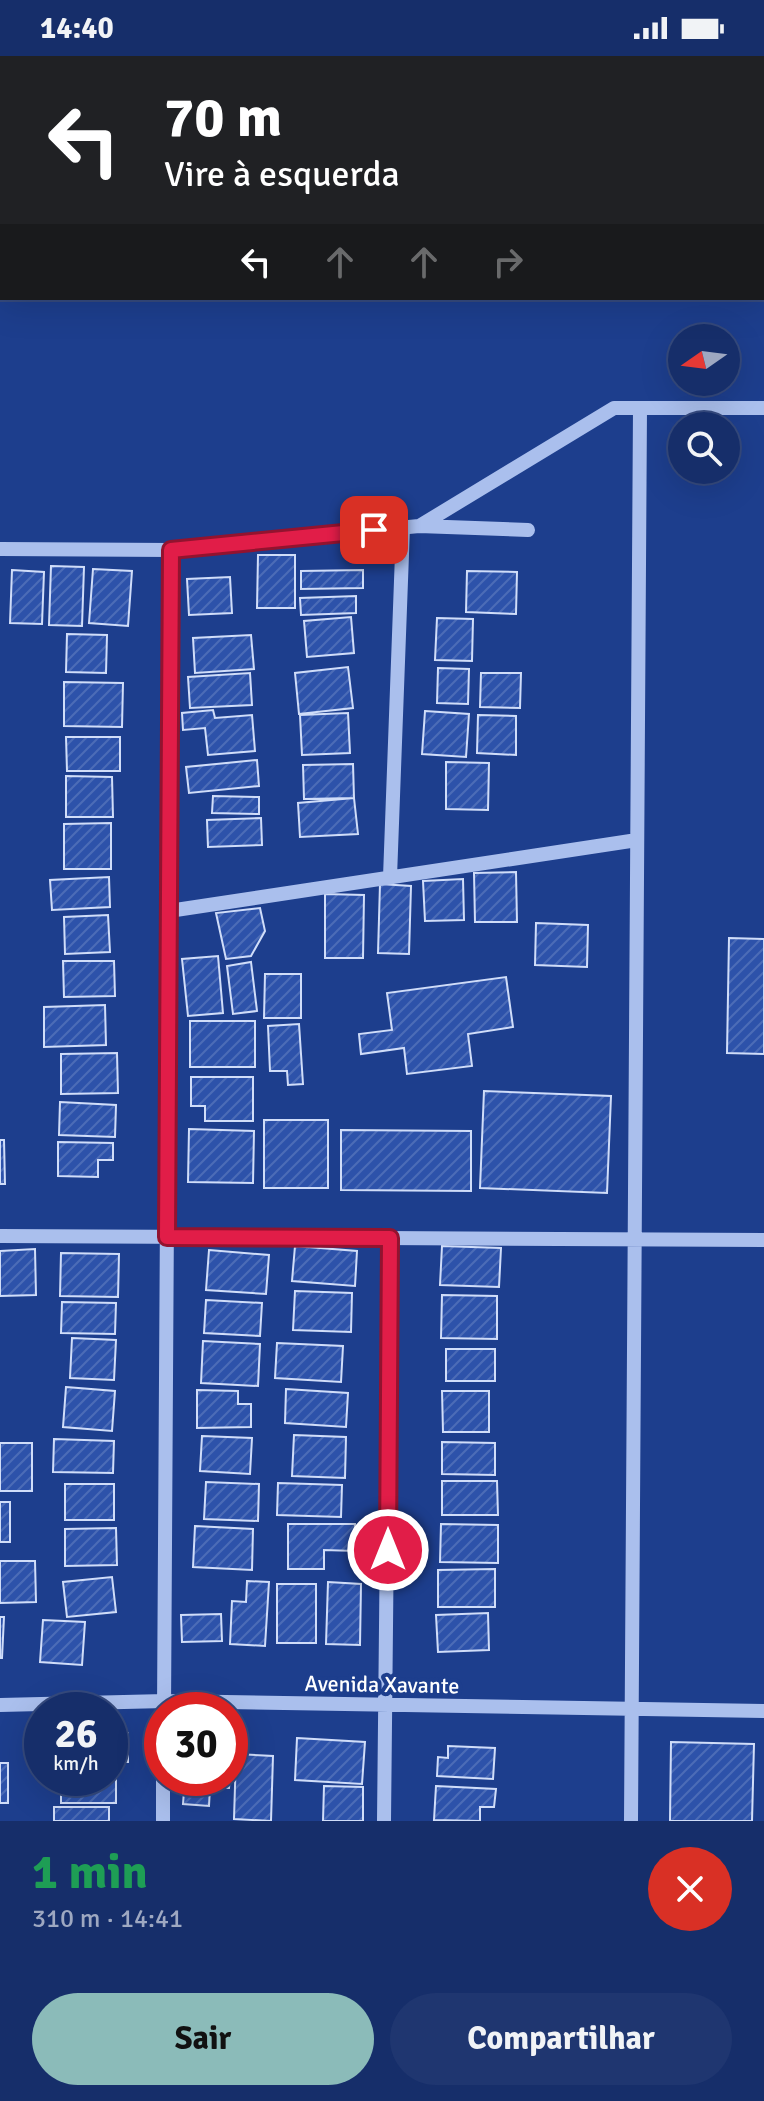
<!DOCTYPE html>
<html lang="pt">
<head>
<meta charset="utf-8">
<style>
	body { margin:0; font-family:Signika,sans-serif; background:#1f3670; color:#f1f3f6; height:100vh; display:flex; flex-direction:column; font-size:30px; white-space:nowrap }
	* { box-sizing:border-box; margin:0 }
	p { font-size:26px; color:#9ea8c1 }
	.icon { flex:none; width:44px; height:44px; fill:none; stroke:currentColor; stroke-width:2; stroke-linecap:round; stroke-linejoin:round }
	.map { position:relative; height:1765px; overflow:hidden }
	.drawer { display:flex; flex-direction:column; background:#162e6a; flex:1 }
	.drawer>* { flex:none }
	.guide { position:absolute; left:0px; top:0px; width:764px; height:244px; box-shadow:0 8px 32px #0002,0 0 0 2px #354a7e; background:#202124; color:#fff; overflow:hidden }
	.needle { width:52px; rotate:256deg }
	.controls { position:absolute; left:668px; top:268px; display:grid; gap:16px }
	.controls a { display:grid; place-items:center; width:72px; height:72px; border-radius:50%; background:#162e6a; box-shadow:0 8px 32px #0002,0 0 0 2px #354a7e; font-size:40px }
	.speed { position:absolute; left:24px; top:1636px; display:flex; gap:16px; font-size:40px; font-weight:700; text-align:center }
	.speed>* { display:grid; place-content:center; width:104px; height:104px; border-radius:50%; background:#162e6a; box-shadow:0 8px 32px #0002,0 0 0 2px #354a7e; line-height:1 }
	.speed small { font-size:20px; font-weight:400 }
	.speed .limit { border:12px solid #d22; background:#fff; color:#111 }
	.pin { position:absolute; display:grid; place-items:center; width:68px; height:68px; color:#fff; margin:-34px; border-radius:16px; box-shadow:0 4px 12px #0006 }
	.me { position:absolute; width:88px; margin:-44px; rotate:0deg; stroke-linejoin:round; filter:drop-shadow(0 0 6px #0008) }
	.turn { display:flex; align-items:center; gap:28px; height:168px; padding:0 32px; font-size:36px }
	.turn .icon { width:104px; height:104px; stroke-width:2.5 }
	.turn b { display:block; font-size:56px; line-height:68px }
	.lanes { display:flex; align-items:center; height:76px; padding:0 32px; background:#0003; justify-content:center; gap:40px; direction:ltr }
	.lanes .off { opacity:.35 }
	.round { display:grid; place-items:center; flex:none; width:84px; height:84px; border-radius:42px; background:#1f3670 }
	.overview { display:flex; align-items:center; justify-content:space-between; height:136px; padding:0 32px }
	h1 { font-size:48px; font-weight:800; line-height:60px; color:#1e9e55 }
	.primary-button { display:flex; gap:16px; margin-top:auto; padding:16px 32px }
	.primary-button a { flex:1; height:92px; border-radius:48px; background:#8bbbb9; color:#111; font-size:32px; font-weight:800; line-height:92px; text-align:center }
	.primary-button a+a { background:#1f3670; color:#f1f3f6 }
	.status { display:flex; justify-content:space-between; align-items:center; height:56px; padding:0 40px; background:#162e6a; direction:ltr }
	.status svg { height:22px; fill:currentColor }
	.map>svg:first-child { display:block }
	.building { fill:url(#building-hatch); stroke:#d0ddf9; stroke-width:2 }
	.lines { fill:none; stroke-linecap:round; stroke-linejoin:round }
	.minor { stroke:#aabfed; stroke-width:14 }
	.route-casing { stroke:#92132f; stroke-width:20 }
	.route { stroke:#e11d48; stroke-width:14 }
	.labels { text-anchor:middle; stroke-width:8; stroke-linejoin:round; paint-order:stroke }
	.street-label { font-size:22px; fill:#fff; stroke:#1d3e8d }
</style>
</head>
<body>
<div class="status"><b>14:40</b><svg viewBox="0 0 49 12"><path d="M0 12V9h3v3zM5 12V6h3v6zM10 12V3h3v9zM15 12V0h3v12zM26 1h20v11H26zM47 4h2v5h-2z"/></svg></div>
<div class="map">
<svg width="764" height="1765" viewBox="0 0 764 1765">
	<defs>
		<pattern id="building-hatch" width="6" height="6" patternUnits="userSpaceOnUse" patternTransform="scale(2)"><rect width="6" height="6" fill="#2d52aa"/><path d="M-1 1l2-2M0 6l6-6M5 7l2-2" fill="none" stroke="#4c6cb7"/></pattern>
	</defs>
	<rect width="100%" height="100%" fill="#1d3e8d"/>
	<!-- building -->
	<path class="building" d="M 258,499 L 295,499 L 295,552 L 257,552 Z
		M 51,510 L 84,511 L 82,570 L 49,569 Z
		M 93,513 L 132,515 L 128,570 L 89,567 Z
		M 12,514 L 44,516 L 42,568 L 10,567 Z
		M 363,514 L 363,532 L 301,533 L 301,515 Z
		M 467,515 L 517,516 L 516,558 L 466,556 Z
		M 230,521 L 232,557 L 189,559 L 187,523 Z
		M 356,540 L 356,557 L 301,559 L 300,542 Z
		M 351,561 L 354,597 L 307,601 L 304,565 Z
		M 437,562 L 473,563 L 472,605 L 435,604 Z
		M 67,578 L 107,579 L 106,617 L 66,616 Z
		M 251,579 L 254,613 L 195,617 L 193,582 Z
		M 348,611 L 353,652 L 299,658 L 295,617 Z
		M 438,612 L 469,613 L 468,648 L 437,647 Z
		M 250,617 L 252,649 L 190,652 L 188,621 Z
		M 481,617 L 521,617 L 520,652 L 480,651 Z
		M 64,626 L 123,627 L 122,671 L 64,670 Z
		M 213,654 L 215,662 L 252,659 L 255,695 L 208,699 L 205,672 L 183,674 L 182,657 Z
		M 425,655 L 469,658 L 466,701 L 422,698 Z
		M 348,657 L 350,697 L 302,699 L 300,659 Z
		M 478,659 L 516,660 L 516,699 L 477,697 Z
		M 66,681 L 120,681 L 120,715 L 67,715 Z
		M 257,704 L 259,730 L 189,737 L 186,711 Z
		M 446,706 L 489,707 L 488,754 L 446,753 Z
		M 353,708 L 354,742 L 304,743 L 303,709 Z
		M 66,720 L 112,721 L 113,761 L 66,761 Z
		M 213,740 L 259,741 L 259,758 L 212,757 Z
		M 354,742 L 358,778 L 300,781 L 298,747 Z
		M 261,762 L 262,789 L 208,791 L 207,764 Z
		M 111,767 L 111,813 L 64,813 L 64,768 Z
		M 516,816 L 517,866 L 475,866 L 474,817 Z
		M 109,821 L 110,851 L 52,854 L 50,824 Z
		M 463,823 L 464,864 L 425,865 L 423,825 Z
		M 380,828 L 411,830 L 409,898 L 378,897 Z
		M 325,838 L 364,839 L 363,902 L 325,902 Z
		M 260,852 L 265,875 L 251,900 L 226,903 L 216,857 Z
		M 108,859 L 110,896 L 65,898 L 64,861 Z
		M 536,867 L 588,869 L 587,911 L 535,909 Z
		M 729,882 L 764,883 L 764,998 L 727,997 Z
		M 218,900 L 223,957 L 188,960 L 182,903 Z
		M 63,905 L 114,905 L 115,940 L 64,941 Z
		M 251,906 L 257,955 L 233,958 L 227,910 Z
		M 265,918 L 301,918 L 301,962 L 264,962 Z
		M 506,921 L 513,971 L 468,978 L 472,1010 L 407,1018 L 404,992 L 361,998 L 359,978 L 392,974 L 387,937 Z
		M 105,949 L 106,989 L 44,991 L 44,951 Z
		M 190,965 L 255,965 L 255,1011 L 190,1011 Z
		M 299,968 L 303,1028 L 288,1029 L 287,1015 L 270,1015 L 268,970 Z
		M 117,997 L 118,1037 L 61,1038 L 61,998 Z
		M 191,1021 L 253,1021 L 253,1065 L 205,1065 L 205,1050 L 191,1050 Z
		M 484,1035 L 611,1040 L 607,1137 L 480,1132 Z
		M 60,1046 L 116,1049 L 115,1081 L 59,1079 Z
		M 264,1064 L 328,1064 L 328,1132 L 264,1132 Z
		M 189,1073 L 254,1075 L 253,1127 L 188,1126 Z
		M 341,1074 L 471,1075 L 471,1135 L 341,1134 Z
		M 0,1084 L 4,1084 L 5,1128 L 0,1128 Z
		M 58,1086 L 113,1087 L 113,1104 L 98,1104 L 98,1121 L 58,1120 Z
		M 295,1190 L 357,1195 L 355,1230 L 292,1225 Z
		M 442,1190 L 501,1192 L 499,1231 L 440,1229 Z
		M 35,1193 L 36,1239 L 0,1240 L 0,1195 Z
		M 209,1194 L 269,1199 L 266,1238 L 206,1234 Z
		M 61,1197 L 119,1198 L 118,1241 L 60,1240 Z
		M 295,1235 L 352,1237 L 351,1276 L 293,1274 Z
		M 442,1239 L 497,1240 L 497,1283 L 441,1282 Z
		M 206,1244 L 262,1247 L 260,1280 L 204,1277 Z
		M 62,1246 L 116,1247 L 115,1278 L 61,1277 Z
		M 72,1282 L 116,1284 L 114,1324 L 70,1322 Z
		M 203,1285 L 260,1288 L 258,1330 L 201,1327 Z
		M 277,1287 L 343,1290 L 341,1326 L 275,1322 Z
		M 446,1293 L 495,1293 L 495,1325 L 446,1325 Z
		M 66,1331 L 115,1335 L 112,1375 L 63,1371 Z
		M 286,1333 L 348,1337 L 346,1371 L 285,1367 Z
		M 197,1334 L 238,1335 L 238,1348 L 251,1348 L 251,1371 L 197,1372 Z
		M 442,1335 L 489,1335 L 489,1376 L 443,1376 Z
		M 294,1379 L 346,1381 L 345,1422 L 292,1420 Z
		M 202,1380 L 252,1382 L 250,1418 L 200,1415 Z
		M 54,1383 L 114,1385 L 113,1417 L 53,1416 Z
		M 442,1386 L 495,1387 L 495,1419 L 442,1418 Z
		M 0,1387 L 32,1387 L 32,1435 L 0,1435 Z
		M 442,1425 L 497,1425 L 498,1459 L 442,1459 Z
		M 206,1426 L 259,1428 L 258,1465 L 204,1463 Z
		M 278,1427 L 342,1429 L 341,1461 L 277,1459 Z
		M 65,1428 L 114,1428 L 114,1464 L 65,1464 Z
		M 0,1446 L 10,1446 L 10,1486 L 0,1486 Z
		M 288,1468 L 355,1468 L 355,1495 L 324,1494 L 324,1513 L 288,1513 Z
		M 441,1468 L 498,1469 L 498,1507 L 440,1506 Z
		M 195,1470 L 253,1473 L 252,1514 L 193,1511 Z
		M 116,1472 L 117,1509 L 65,1510 L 65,1473 Z
		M 0,1505 L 35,1505 L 36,1546 L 0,1547 Z
		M 495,1513 L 495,1551 L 438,1551 L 438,1514 Z
		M 112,1521 L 116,1556 L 67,1561 L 63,1526 Z
		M 247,1525 L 269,1526 L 265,1590 L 230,1588 L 232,1545 L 246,1546 Z
		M 328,1526 L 361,1528 L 360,1589 L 326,1588 Z
		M 277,1528 L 316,1528 L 316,1587 L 277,1587 Z
		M 488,1557 L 489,1594 L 438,1596 L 436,1559 Z
		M 221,1558 L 222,1585 L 182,1586 L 181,1559 Z
		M 0,1561 L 4,1561 L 2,1602 L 0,1602 Z
		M 43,1564 L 85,1566 L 82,1609 L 40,1606 Z
		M 34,1676 L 42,1676 L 42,1707 L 33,1707 Z
		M 110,1677 L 128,1677 L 128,1706 L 110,1706 Z
		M 297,1682 L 365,1686 L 362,1728 L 295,1724 Z
		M 671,1686 L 754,1688 L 752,1765 L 670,1765 Z
		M 448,1690 L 495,1692 L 493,1723 L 437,1720 L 438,1701 L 448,1702 Z
		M 236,1698 L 273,1700 L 271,1765 L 234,1763 Z
		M 0,1707 L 8,1707 L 8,1747 L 0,1747 Z
		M 110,1711 L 116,1711 L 116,1747 L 61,1747 L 61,1722 L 110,1722 Z
		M 185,1722 L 230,1722 L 229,1732 L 210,1731 L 209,1750 L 183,1748 Z
		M 324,1730 L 363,1731 L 363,1765 L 323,1765 Z
		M 436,1730 L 496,1733 L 494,1751 L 480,1751 L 480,1765 L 434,1764 Z
		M 54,1751 L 109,1751 L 109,1765 L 54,1765 Z"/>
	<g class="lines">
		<!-- minor -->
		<path class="minor" d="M 421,469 L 614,352 L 764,352
			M 0,493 L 171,494 L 419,470 L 528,474
			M 390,821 L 403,471
			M 169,855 L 637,784
			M 0,1180 L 764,1184
			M 0,1649 L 165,1645 L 764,1655
			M 164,1654 L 171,494
			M 163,1765 L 163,1722
			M 384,1765 L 390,1182
			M 631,1765 L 640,352"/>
	</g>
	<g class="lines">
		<!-- route casing -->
		<g class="route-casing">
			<path id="route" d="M 374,474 L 171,494 L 167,1181 L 390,1182 L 388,1494"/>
		</g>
		<!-- route -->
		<use href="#route" class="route"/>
	</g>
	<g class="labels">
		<!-- street labels -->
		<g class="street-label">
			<text transform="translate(382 1628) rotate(1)" y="8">Avenida Xavante</text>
		</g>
	</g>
</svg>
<div class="controls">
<a><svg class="needle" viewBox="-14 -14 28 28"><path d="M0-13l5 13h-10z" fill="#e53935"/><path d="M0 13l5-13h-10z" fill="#9ea8c1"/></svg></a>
<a><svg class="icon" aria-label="search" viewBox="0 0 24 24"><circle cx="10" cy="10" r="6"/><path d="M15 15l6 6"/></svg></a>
</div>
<div class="speed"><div>26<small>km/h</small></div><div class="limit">30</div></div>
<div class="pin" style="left:374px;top:474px;background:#d93025"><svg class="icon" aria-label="arrive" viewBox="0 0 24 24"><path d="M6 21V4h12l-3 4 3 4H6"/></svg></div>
<svg class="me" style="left:388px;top:1494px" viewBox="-20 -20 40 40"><circle r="17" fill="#e11d48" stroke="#fff" stroke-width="3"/><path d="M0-11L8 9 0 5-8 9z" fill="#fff"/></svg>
<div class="guide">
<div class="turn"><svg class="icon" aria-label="left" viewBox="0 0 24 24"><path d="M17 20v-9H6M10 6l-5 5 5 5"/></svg><div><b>70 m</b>Vire à esquerda</div></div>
<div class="lanes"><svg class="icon" aria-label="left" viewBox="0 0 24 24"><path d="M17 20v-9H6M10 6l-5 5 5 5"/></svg><svg class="icon off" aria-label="ahead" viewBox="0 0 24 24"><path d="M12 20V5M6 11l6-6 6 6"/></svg><svg class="icon off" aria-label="ahead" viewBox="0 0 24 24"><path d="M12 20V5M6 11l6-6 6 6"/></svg><svg class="icon off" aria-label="right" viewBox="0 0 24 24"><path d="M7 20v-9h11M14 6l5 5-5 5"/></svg></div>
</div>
</div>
<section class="drawer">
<div class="overview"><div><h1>1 min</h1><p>310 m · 14:41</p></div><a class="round" style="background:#d93025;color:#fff"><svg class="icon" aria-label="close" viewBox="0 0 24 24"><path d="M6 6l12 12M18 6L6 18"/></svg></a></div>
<div class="primary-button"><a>Sair</a><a>Compartilhar</a></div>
</section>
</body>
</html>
